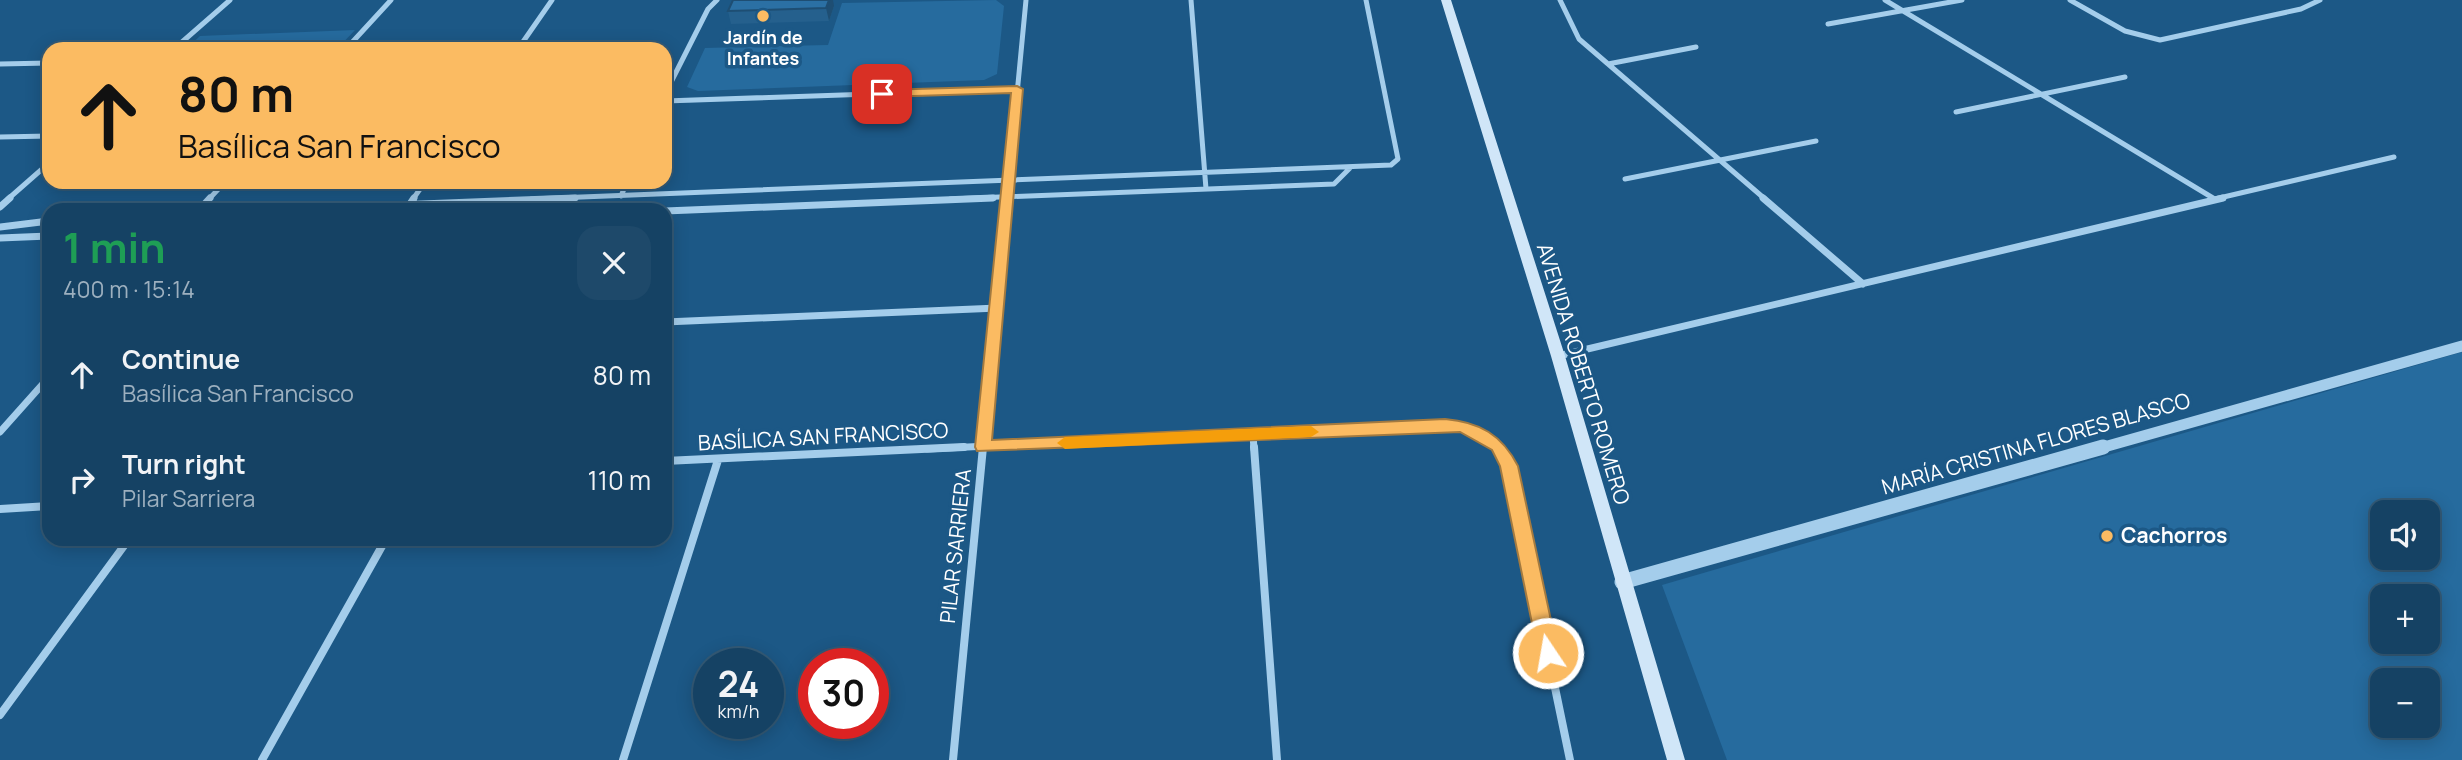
<!DOCTYPE html>
<html lang="en">
<head>
<meta charset="utf-8">
<style>
	body { margin:0; font-family:Manrope,sans-serif; background:#1e496a; color:#f1f3f6; height:100vh; display:flex; flex-direction:column; font-size:26px; white-space:nowrap }
	* { box-sizing:border-box; margin:0 }
	p { font-size:23px; color:#9db0bf }
	.icon { flex:none; width:38px; height:38px; fill:none; stroke:currentColor; stroke-width:2; stroke-linecap:round; stroke-linejoin:round }
	.map { position:relative; flex:1; overflow:hidden }
	.panel { position:absolute; left:42px; top:203px; width:630px; height:343px; display:flex; flex-direction:column; background:#154264; border-radius:21px; box-shadow:0 4px 18px #0003,0 0 0 2px #345b78 }
	.panel>* { flex:none }
	.guide { position:absolute; left:42px; top:42px; width:630px; height:147px; border-radius:21px; box-shadow:0 4px 18px #0003,0 0 0 2px #345b78; background:#fbbb62; color:#111; overflow:hidden }
	.tools { position:absolute; left:2370px; top:500px; display:grid; gap:14px }
	.tools a { display:grid; place-items:center; width:70px; height:70px; border-radius:14px; background:#154264; box-shadow:0 4px 18px #0003,0 0 0 2px #345b78; font-size:35px }
	.speed { position:absolute; left:693px; top:648px; display:flex; gap:14px; font-size:35px; font-weight:700; text-align:center }
	.speed>* { display:grid; place-content:center; width:91px; height:91px; border-radius:50%; background:#154264; box-shadow:0 4px 18px #0003,0 0 0 2px #345b78; line-height:1 }
	.speed small { font-size:18px; font-weight:400 }
	.speed .limit { border:10px solid #d22; background:#fff; color:#111 }
	.pin { position:absolute; display:grid; place-items:center; width:60px; height:60px; color:#fff; margin:-30px; border-radius:14px; box-shadow:0 4px 10px #0006 }
	.me { position:absolute; width:77px; margin:-38px; rotate:348deg; stroke-linejoin:round; filter:drop-shadow(0 0 5px #0008) }
	.turn { display:flex; align-items:center; gap:24px; height:147px; padding:0 21px; font-size:32px }
	.turn .icon { width:91px; height:91px; stroke-width:2.5 }
	.turn b { display:block; font-size:49px; line-height:60px }
	.round { display:grid; place-items:center; flex:none; width:74px; height:74px; border-radius:21px; background:#1e496a }
	.head { display:flex; align-items:center; justify-content:space-between; height:119px; padding:0 21px }
	h1 { font-size:42px; font-weight:700; line-height:52px; color:#1e9e55 }
	ul { padding:0; list-style:none }
	li { display:flex; align-items:center; gap:21px; height:105px; padding:0 21px }
	li div { flex:1 }
	li b { display:block; font-size:26px }
	li em { font-style:normal }
	.map>svg:first-child { display:block }
	.green { fill:#266b9e; fill-rule:evenodd }
	.lines { fill:none; stroke-linecap:round; stroke-linejoin:round }
	.minor-far2 { stroke:#a4cdeb; stroke-width:5 }
	.minor-far1 { stroke:#a4cdeb; stroke-width:7 }
	.minor { stroke:#a4cdeb; stroke-width:8 }
	.tertiary-far1 { stroke:#a4cdeb; stroke-width:11 }
	.tertiary { stroke:#a4cdeb; stroke-width:15 }
	.secondary { fill:#d0e6f8; fill-rule:evenodd }
	.wall { fill:#25608d }
	.shaded-wall { fill:#1e4e73 }
	.building { fill:#2b70a4; stroke:#1e4e73; stroke-width:2 }
	.route { fill:#fbbb62; stroke:#a37a40; stroke-width:2 }
	.slow { fill:#f59e0b }
	.poi-dot { fill:#fbbb62; stroke:#1c5886; stroke-width:2.5 }
	.labels { text-anchor:middle; stroke-width:7; stroke-linejoin:round; paint-order:stroke }
	.far-poi-label { font-size:18px; font-weight:bold; fill:#fff; stroke:#1c5886 }
	.street-label { font-size:21px; fill:#fff; stroke:#1c5886 }
	.poi-label { font-size:21px; font-weight:bold; fill:#fff; stroke:#1c5886; text-anchor:start }
</style>
</head>
<body>
<div class="map">
<svg width="2462" height="760" viewBox="0 0 2462 760">
	<rect width="100%" height="100%" fill="#1c5886"/>
	<!-- green -->
	<path class="green" d="M 996,0 L 1004,6 L 997,74 L 984,80 L 698,91 L 687,87 L 705,48 L 828,45 L 842,3 Z
		M 355,30 L 337,49 L 186,49 L 200,36 Z
		M 2462,352 L 2462,760 L 1727,760 L 1662,585 ZM 2382,513 L 2427,513 L 2427,558 L 2382,558 ZM 2382,597 L 2427,597 L 2427,642 L 2382,642 ZM 2382,681 L 2427,681 L 2427,726 L 2382,726 Z"/>
	<g class="lines">
		<!-- minor-far2 -->
		<path class="minor-far2" d="M 1191,0 L 1206,189
			M 1560,0 L 1579,39 L 1765,199
			M 1885,0 L 2213,198
			M 2070,0 L 2125,31 L 2160,40 L 2301,9 L 2320,0
			M 1828,24 L 1962,0
			M 174,49 L 230,0
			M 346,49 L 391,0
			M 518,49 L 552,0
			M 0,64 L 49,63
			M 1608,64 L 1696,47
			M 665,94 L 708,9 L 717,0
			M 665,101 L 1017,89
			M 1956,112 L 2125,77
			M 0,137 L 49,136
			M 1625,179 L 1816,141
			M 621,196 L 627,182
			M 8,199 L 49,163
			M 209,199 L 225,182
			M 413,199 L 425,182
			M 531,199 L 1391,165 L 1398,159 L 1366,0
			M 950,199 L 1334,184 L 1351,167
			M 1007,199 L 1026,0
			M 2215,199 L 2394,157"/>
		<!-- minor-far1 -->
		<path class="minor-far1" d="M 1763,198 L 1863,284
			M 0,207 L 10,198
			M 199,210 L 210,198
			M 269,210 L 575,198
			M 406,210 L 414,198
			M 665,211 L 993,198
			M 0,227 L 49,221
			M 0,238 L 49,236
			M 665,322 L 998,308
			M 1558,356 L 2223,198
			M 0,432 L 49,377
			M 1253,435 L 1254,449
			M 927,449 L 1445,424 L 1475,431 L 1498,449
			M 983,449 L 1007,198"/>
		<!-- minor -->
		<path class="minor" d="M 1254,447 L 1277,760
			M 1496,447 L 1509,466 L 1570,760
			M 665,461 L 964,447
			M 0,509 L 49,506
			M 0,715 L 129,539
			M 262,760 L 386,539
			M 623,760 L 718,460
			M 953,760 L 983,447"/>
		<!-- tertiary-far1 -->
		<path class="tertiary-far1" d="M 2097,449 L 2462,346"/>
		<!-- tertiary -->
		<path class="tertiary" d="M 1622,582 L 2103,447"/>
		<!-- secondary -->
		<path class="secondary" d="M 1441,0 L 1451,0 L 1565,356 L 1685,760 L 1667,760 L 1551,356 Z"/>
	</g>
	<!-- wall -->
	<path class="wall" d="M 834,6 L 829,21 L 731,24 L 728,11 Z"/>
	<!-- shaded-wall -->
	<path class="shaded-wall" d="M 829,0 L 833,0 L 834,6 L 829,21 L 826,8 Z"/>
	<!-- building -->
	<path class="building" d="M 733,0 L 829,0 L 826,8 L 728,11 Z"/>
	<!-- route -->
	<path class="route" d="M 1017,86 L 1023,89 L 992,440 L 1445,419 C 1480,422 1502,435 1518,466 L 1558,653 L 1555,659 L 1541,659 L 1538,653 L 1500,466 L 1492,450 L 1460,432 L 977,451 L 975,447 L 1011,93 L 882,97 L 876,94 L 882,90 Z"/>
	<!-- slow -->
	<path class="slow" d="M 1311,426 L 1319,432 L 1311,437 L 1065,449 L 1057,443 L 1065,437 Z"/>
	<!-- markers -->
	<g class="poi-dot">
		<circle cx="763" cy="16" r="7"/>
		<circle cx="2107" cy="536" r="7"/>
	</g>
	<g class="labels">
		<!-- far-poi labels -->
		<g class="far-poi-label">
			<text x="763" y="44">Jardín de<tspan x="763" dy="21">Infantes</tspan></text>
		</g>
		<!-- street labels -->
		<g class="street-label">
			<text transform="translate(1583 374) rotate(73)" y="7">AVENIDA ROBERTO ROMERO</text>
			<text transform="translate(823 437) rotate(-3)" y="7">BASÍLICA SAN FRANCISCO</text>
			<text transform="translate(2036 444) rotate(-16)" y="7">MARÍA CRISTINA FLORES BLASCO</text>
			<text transform="translate(956 546) rotate(-84)" y="7">PILAR SARRIERA</text>
		</g>
		<!-- poi labels -->
		<g class="poi-label">
			<text x="2121" y="543">Cachorros</text>
		</g>
	</g>
</svg>
<div class="tools">
<a><svg class="icon" aria-label="sound" viewBox="0 0 24 24"><path d="M4 9h4l5-4v14l-5-4H4zM17 9q2 3 0 6"/></svg></a>
<a>+</a>
<a>−</a>
</div>
<div class="speed"><div>24<small>km/h</small></div><div class="limit">30</div></div>
<div class="pin" style="left:882px;top:94px;background:#d93025"><svg class="icon" aria-label="arrive" viewBox="0 0 24 24"><path d="M6 21V4h12l-3 4 3 4H6"/></svg></div>
<svg class="me" style="left:1548px;top:653px" viewBox="-20 -20 40 40"><circle r="17" fill="#fbbb62" stroke="#fff" stroke-width="3"/><path d="M0-11L8 9 0 5-8 9z" fill="#fff"/></svg>
<div class="guide">
<div class="turn"><svg class="icon" aria-label="ahead" viewBox="0 0 24 24"><path d="M12 20V5M6 11l6-6 6 6"/></svg><div><b>80 m</b>Basílica San Francisco</div></div>
</div>
<section class="panel">
<div class="head"><div><h1>1 min</h1><p>400 m · 15:14</p></div><a class="round"><svg class="icon" aria-label="close" viewBox="0 0 24 24"><path d="M6 6l12 12M18 6L6 18"/></svg></a></div>
<ul>
<li><svg class="icon" aria-label="ahead" viewBox="0 0 24 24"><path d="M12 20V5M6 11l6-6 6 6"/></svg><div><b>Continue</b><p>Basílica San Francisco</p></div><em>80 m</em></li>
<li><svg class="icon" aria-label="right" viewBox="0 0 24 24"><path d="M7 20v-9h11M14 6l5 5-5 5"/></svg><div><b>Turn right</b><p>Pilar Sarriera</p></div><em>110 m</em></li>
</ul>
</section>
</div>
</body>
</html>
